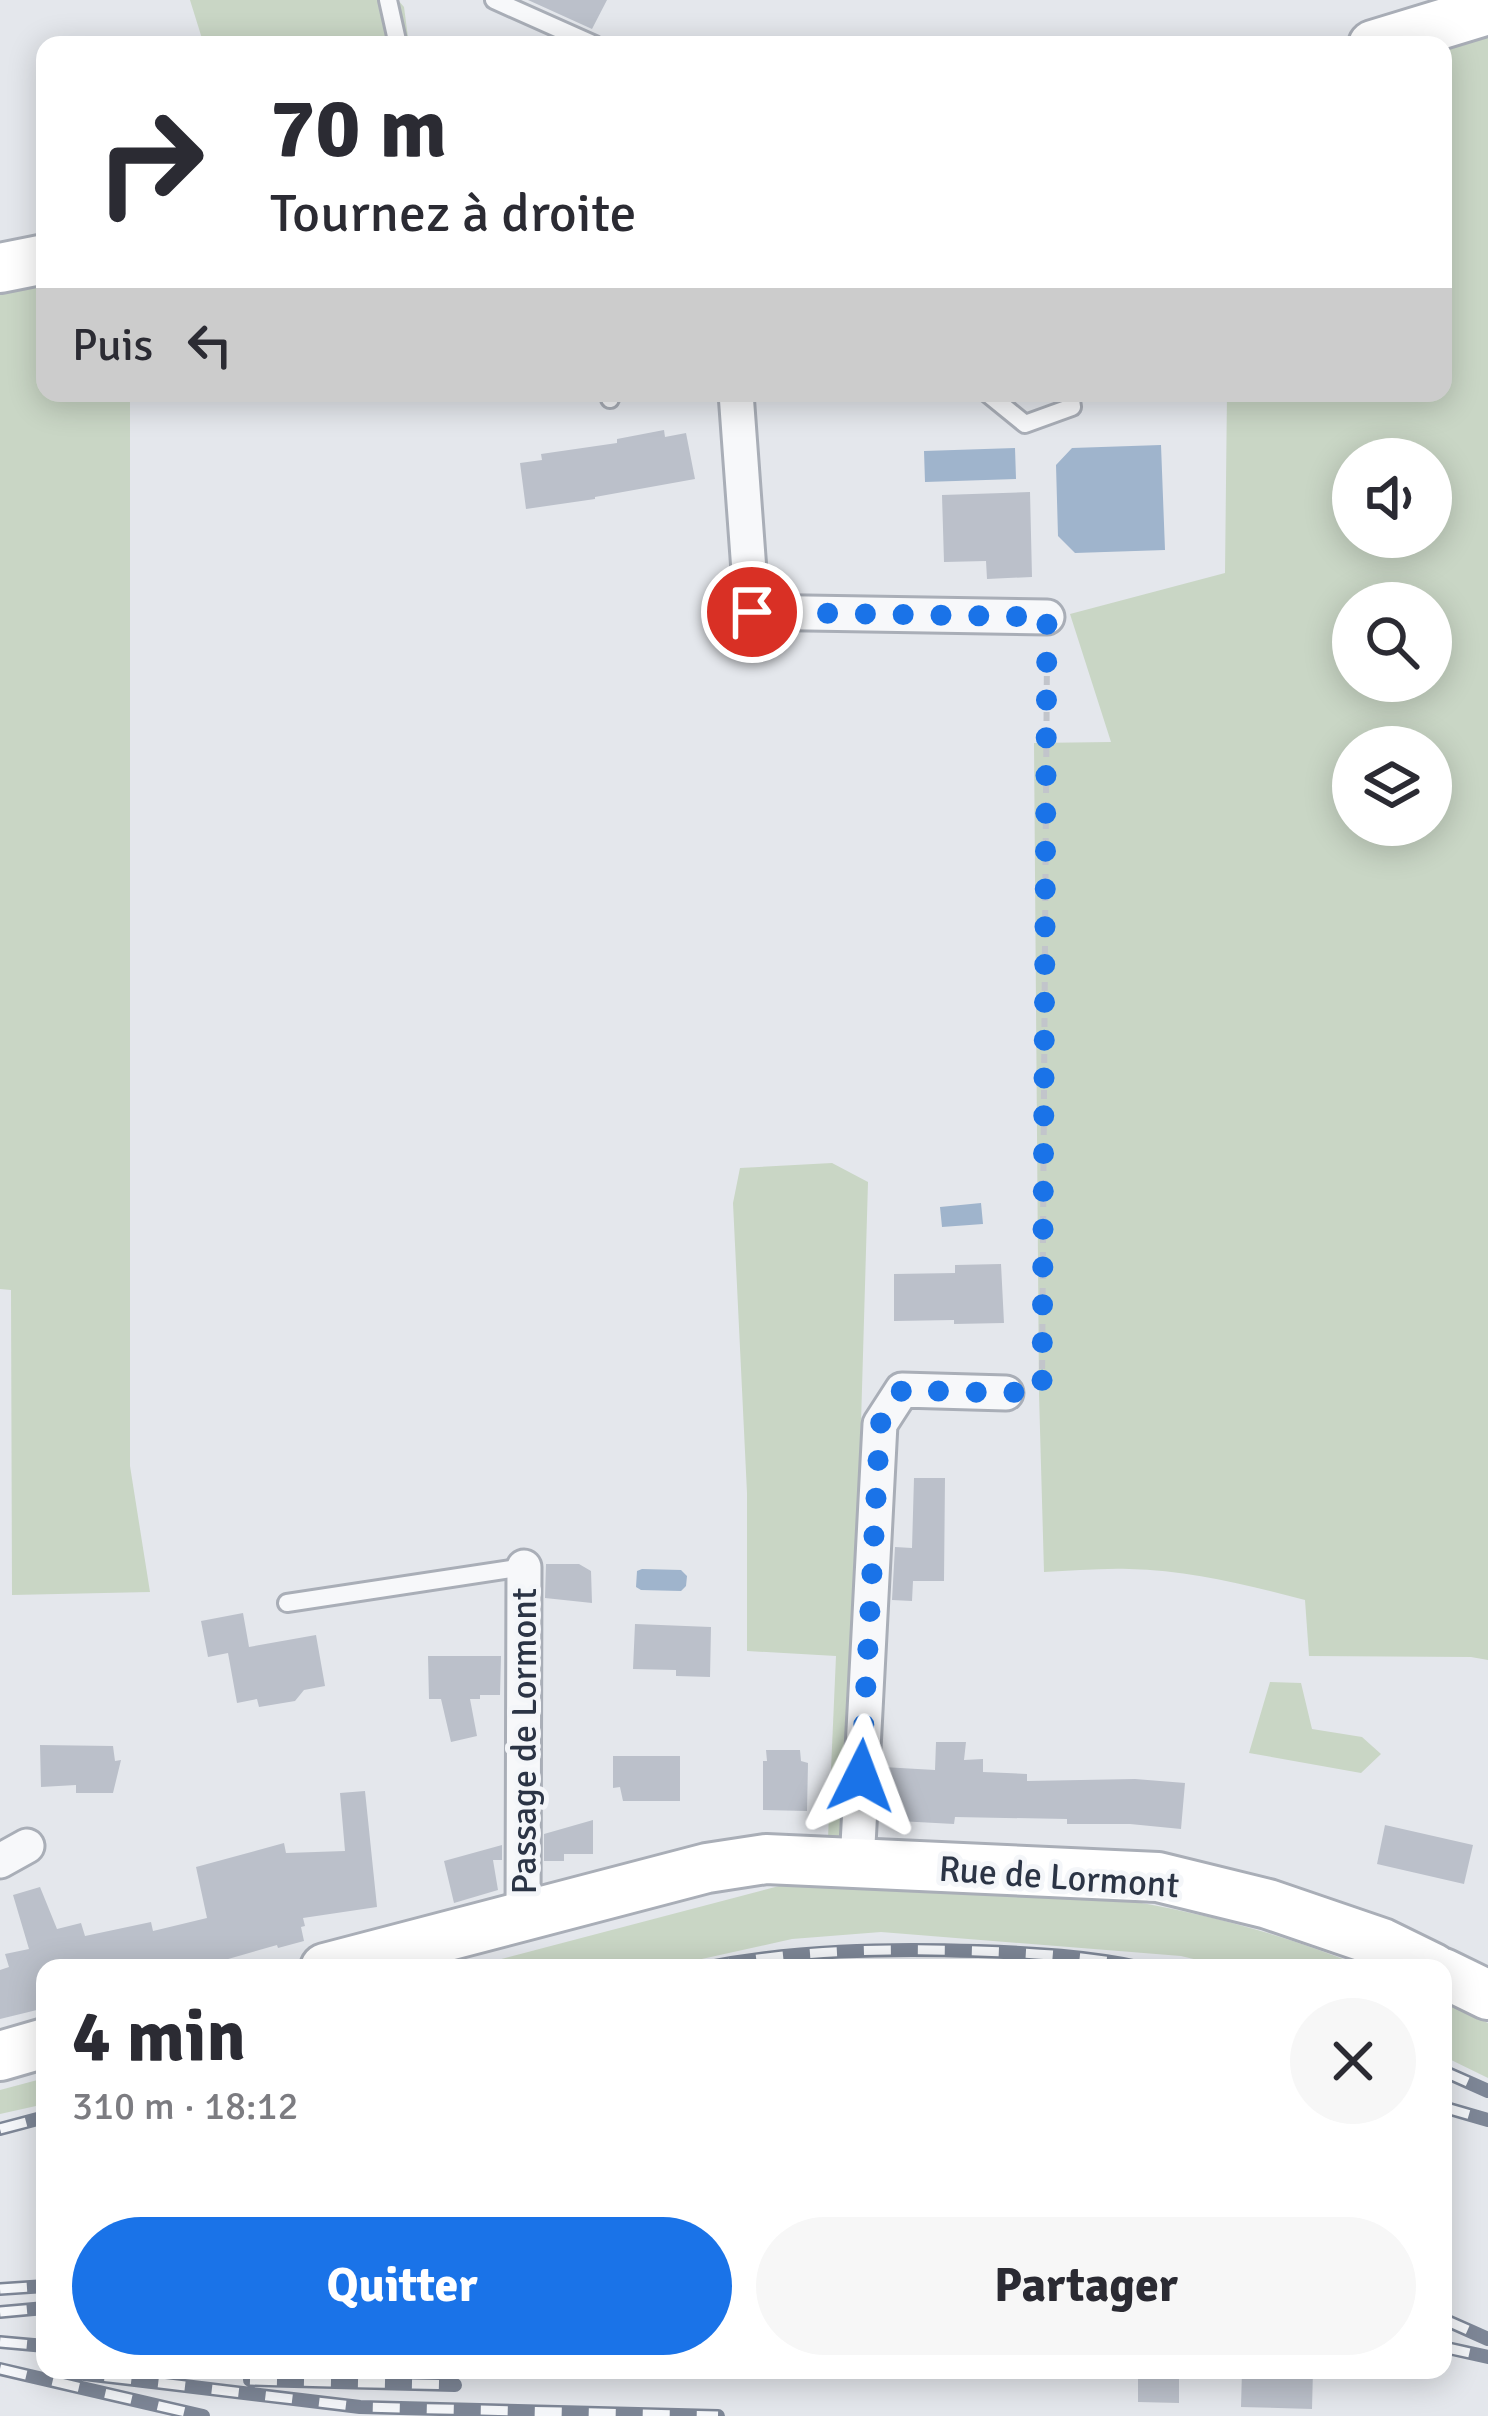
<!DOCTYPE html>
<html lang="fr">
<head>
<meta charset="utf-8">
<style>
	body { margin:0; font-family:Signika,sans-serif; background:#f7f7f7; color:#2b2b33; height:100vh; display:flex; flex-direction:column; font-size:45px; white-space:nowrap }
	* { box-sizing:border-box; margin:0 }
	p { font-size:39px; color:#7c7c81 }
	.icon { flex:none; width:66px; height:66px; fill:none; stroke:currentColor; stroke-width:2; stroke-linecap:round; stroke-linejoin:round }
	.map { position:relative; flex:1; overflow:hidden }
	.sheet { position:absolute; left:36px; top:1959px; width:1416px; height:420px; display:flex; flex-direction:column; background:#fff; border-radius:24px; box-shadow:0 6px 30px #0003 }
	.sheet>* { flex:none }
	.top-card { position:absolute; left:36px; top:36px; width:1416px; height:366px; border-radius:24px; box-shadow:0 6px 30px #0003; background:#fff; color:#2b2b33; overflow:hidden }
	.controls { position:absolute; left:1332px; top:438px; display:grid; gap:24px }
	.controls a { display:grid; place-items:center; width:120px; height:120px; border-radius:50%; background:#fff; box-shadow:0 6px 30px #0003; font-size:60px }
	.pin { position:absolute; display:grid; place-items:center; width:102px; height:102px; color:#fff; margin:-51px; border:6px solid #fff; border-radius:50%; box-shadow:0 3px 12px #0007 }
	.me { position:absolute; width:132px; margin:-66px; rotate:3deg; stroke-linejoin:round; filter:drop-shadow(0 0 9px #0008) }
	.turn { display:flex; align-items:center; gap:42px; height:252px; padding:0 36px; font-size:54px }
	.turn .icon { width:156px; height:156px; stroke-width:2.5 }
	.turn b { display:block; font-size:84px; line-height:102px }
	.then { display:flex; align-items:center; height:114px; padding:0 36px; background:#0003; gap:24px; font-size:45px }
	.round { display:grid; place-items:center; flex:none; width:126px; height:126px; border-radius:63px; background:#f7f7f7 }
	.overview { display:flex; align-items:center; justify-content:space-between; height:204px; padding:0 36px }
	h1 { font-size:72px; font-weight:800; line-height:90px }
	.button { display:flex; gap:24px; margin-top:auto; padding:24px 36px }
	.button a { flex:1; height:138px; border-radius:72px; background:#1a73e8; color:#fff; font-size:48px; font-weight:800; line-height:138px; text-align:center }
	.button a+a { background:#f7f7f7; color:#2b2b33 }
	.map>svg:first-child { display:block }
	.green { fill:#c9d6c5; fill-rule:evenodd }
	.water { fill:#9fb4cc }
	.building { fill:#bbc0ca }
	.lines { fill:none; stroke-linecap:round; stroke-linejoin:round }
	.lane-casing { stroke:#a9aeb7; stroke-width:22 }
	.street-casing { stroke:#a9aeb7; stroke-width:39 }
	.secondary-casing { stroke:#a9aeb7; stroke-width:54 }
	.path { stroke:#c2c5cb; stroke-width:6; stroke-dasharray:9 9; stroke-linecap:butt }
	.lane { stroke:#f7f8fa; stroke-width:16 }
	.street { stroke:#f7f8fa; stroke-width:33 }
	.secondary { stroke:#fff; stroke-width:48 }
	.rail-casing { stroke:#7d8696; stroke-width:14 }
	.rail { stroke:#f4f6f9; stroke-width:9; stroke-dasharray:27; stroke-linecap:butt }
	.route { stroke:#1a73e8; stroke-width:21; stroke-dasharray:0 37.8 }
	.labels { text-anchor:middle; stroke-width:10; stroke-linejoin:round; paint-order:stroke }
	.street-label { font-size:36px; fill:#2b3445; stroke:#f4f6f9 }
</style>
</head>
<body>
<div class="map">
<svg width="1488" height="2416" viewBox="0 0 1488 2416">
	<rect width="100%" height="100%" fill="#e4e7ec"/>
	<!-- green -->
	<path class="green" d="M 190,0 L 398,0 L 404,7 L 409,45 L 204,45 Z
		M 1488,10 L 1488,1660 L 1471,1657 L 1309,1656 L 1305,1600 C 1247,1585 1189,1570 1129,1569 C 1101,1568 1072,1571 1044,1572 L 1039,1394 L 1034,743 L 1111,742 L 1070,614 L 1225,573 L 1227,393 L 1443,393 L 1443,45 ZM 1353,459 L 1431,459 L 1431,537 L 1353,537 ZM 1353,603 L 1431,603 L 1431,681 L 1353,681 ZM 1353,747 L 1431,747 L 1431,825 L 1353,825 Z
		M 45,280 L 45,393 L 130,393 L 130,1466 L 150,1592 L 12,1595 L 11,1290 L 0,1289 L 0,288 Z
		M 832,1163 L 868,1182 L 849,1837 L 828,1838 L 836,1656 L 747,1651 L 747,1493 L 733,1203 L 740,1168 Z
		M 1270,1682 L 1301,1683 L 1312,1729 L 1362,1737 L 1381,1754 L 1361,1773 L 1249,1753 Z
		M 779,1886 L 1111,1898 C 1197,1911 1285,1934 1365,1968 L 1231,1968 L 1181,1956 L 881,1932 L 792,1939 L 661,1968 L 467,1968 Z
		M 1443,2002 L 1488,2023 L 1488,2078 L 1443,2056 Z
		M 45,2078 L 45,2104 L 0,2114 L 0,2090 Z"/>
	<!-- water -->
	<path class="water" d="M 1161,445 L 1165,550 L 1075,553 L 1058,536 L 1056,465 L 1072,448 Z
		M 1015,448 L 1016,479 L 925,482 L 924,451 Z
		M 981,1203 L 983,1224 L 942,1227 L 940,1207 Z
		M 642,1569 L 681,1570 L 687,1576 L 686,1586 L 681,1591 L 641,1590 L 636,1587 L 637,1571 Z"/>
	<!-- building -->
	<path class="building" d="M 528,0 L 607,0 L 592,29 Z
		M 664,430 L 665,437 L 686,433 L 695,479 L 595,497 L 595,499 L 526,509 L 520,463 L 542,460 L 541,454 L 617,443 L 617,439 Z
		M 1030,492 L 1032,577 L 987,579 L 986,561 L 944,562 L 942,495 Z
		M 1001,1264 L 1004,1323 L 954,1324 L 954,1320 L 894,1321 L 894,1274 L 955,1273 L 955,1265 Z
		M 914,1478 L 945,1478 L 944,1581 L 913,1581 L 912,1601 L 892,1600 L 895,1547 L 912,1548 Z
		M 546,1564 L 579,1564 L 591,1571 L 592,1603 L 545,1598 Z
		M 243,1613 L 249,1647 L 316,1635 L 325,1686 L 304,1690 L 295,1701 L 259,1707 L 257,1699 L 237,1703 L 228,1653 L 208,1657 L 201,1621 Z
		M 635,1624 L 711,1627 L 710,1677 L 676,1676 L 676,1670 L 633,1669 Z
		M 428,1656 L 501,1656 L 500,1695 L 480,1695 L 480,1699 L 470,1699 L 477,1736 L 451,1742 L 441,1699 L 429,1699 Z
		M 936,1742 L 966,1742 L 964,1760 L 983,1759 L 983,1772 L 1027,1774 L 1027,1781 L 1135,1779 L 1185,1783 L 1181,1829 L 1130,1824 L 1067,1824 L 1067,1819 L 955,1817 L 954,1824 L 880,1820 L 883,1767 L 935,1770 Z
		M 40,1745 L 113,1746 L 115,1761 L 121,1760 L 113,1793 L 76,1793 L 76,1785 L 41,1787 Z
		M 766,1750 L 800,1750 L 801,1761 L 808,1763 L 807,1811 L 763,1810 L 763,1761 L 767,1761 Z
		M 613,1756 L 680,1756 L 680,1801 L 623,1801 L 620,1787 L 613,1788 Z
		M 365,1791 L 377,1907 L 303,1918 L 305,1926 L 301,1927 L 304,1941 L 278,1948 L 277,1945 L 197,1968 L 45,1968 L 45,2008 L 0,2019 L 0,1970 L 9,1967 L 5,1954 L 29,1949 L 13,1895 L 40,1887 L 57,1929 L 81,1923 L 85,1936 L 151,1922 L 153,1931 L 207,1918 L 196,1867 L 284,1843 L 286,1853 L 345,1851 L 340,1793 Z
		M 593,1820 L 593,1854 L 564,1854 L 564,1861 L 544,1861 L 544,1834 Z
		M 1385,1825 L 1473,1845 L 1464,1884 L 1377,1864 Z
		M 502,1845 L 502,1860 L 493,1860 L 498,1890 L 454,1903 L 444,1861 Z
		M 1138,2370 L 1179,2370 L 1179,2403 L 1138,2402 Z
		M 1242,2370 L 1313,2370 L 1312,2409 L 1241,2407 Z"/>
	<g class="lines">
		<!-- lane casing -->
		<g class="lane-casing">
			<path id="lane" d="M 388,0 L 398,45
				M 494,0 L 595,45
				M 609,393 L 610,399
				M 987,393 L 1025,424 L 1072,407 L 1070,393
				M 287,1603 L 524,1567"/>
		</g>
		<!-- street casing -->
		<g class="street-casing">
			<path id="street" d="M 736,393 L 752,612 L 1047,617
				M 0,1861 L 27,1846
				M 857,1864 L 880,1424 L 902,1390 L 1006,1393
				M 523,1915 L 524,1567"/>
		</g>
		<!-- secondary casing -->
		<g class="secondary-casing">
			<path id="secondary" d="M 1373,45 L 1488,10
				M 0,268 L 45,259
				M 325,1968 L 707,1868 L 766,1859 L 1158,1877 L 1268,1904 L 1382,1943 L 1433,1968
				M 1443,1973 L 1488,1995
				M 0,2056 L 45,2043"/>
		</g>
		<!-- path -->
		<path class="path" d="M 1042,1387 L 1047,650"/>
		<!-- lane -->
		<use href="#lane" class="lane"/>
		<!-- street -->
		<use href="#street" class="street"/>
		<!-- secondary -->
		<use href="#secondary" class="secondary"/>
		<!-- rail casing -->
		<g class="rail-casing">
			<path id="rail" d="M 703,1968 C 794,1950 885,1948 978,1951 C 1033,1953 1089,1956 1143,1968
				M 1443,2071 L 1488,2091
				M 1443,2107 L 1488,2120
				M 0,2129 L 45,2117
				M 0,2289 L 45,2286
				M 0,2312 L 45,2308
				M 1443,2319 L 1488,2339
				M 0,2342 L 45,2346
				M 1443,2347 L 1488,2357
				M 0,2369 L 203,2416
				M 51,2370 L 360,2407 L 718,2416
				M 250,2380 L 455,2385"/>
		</g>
		<!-- rail -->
		<use href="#rail" class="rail"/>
	</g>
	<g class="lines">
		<!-- route -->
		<path class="route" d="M 752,612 L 1047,617 L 1042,1390 L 1006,1393 L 902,1390 L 880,1424 L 861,1776"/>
	</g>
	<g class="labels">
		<!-- street labels -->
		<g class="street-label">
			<text transform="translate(523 1741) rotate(-90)" y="13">Passage de Lormont</text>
			<text transform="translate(1059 1876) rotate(4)" y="13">Rue de Lormont</text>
		</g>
	</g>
</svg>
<div class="controls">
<a><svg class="icon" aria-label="sound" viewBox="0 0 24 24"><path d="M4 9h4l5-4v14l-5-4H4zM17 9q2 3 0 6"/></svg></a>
<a><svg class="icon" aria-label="search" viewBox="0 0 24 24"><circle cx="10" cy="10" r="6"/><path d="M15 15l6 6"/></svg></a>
<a><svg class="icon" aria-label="layers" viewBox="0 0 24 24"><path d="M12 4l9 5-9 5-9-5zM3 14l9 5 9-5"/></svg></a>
</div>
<div class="pin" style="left:752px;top:612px;background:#d93025"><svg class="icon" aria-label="arrive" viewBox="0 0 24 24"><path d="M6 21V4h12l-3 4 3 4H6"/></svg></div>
<svg class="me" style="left:861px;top:1776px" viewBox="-20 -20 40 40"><path d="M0-17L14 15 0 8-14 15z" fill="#1a73e8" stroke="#fff" stroke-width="4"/></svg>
<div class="top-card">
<div class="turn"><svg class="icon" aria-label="right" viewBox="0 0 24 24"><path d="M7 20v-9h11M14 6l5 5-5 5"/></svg><div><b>70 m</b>Tournez à droite</div></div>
<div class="then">Puis<svg class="icon" aria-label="left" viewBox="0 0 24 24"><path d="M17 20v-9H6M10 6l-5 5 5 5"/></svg></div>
</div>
<section class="sheet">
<div class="overview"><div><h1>4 min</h1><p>310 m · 18:12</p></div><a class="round"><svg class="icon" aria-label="close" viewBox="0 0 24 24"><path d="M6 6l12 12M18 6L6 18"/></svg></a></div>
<div class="button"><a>Quitter</a><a>Partager</a></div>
</section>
</div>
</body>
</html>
